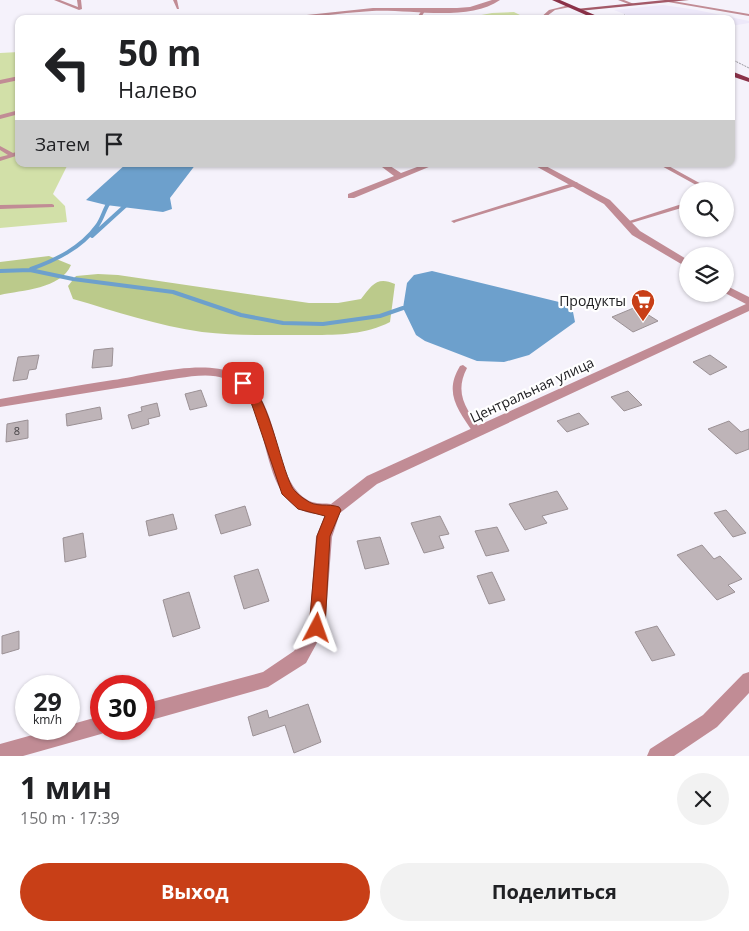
<!DOCTYPE html>
<html lang="ru">
<head>
<meta charset="utf-8">
<style>
	body { margin:0; font-family:"Open Sans",sans-serif; background:#f2f2f2; color:#202124; height:100vh; display:flex; flex-direction:column; font-size:19px; white-space:nowrap }
	* { box-sizing:border-box; margin:0 }
	p { font-size:16px; color:#757577 }
	.icon { flex:none; width:28px; height:28px; fill:none; stroke:currentColor; stroke-width:2; stroke-linecap:round; stroke-linejoin:round }
	.map { position:relative; height:756px; overflow:hidden }
	.details { display:flex; flex-direction:column; background:#fff; flex:1 }
	.details>* { flex:none }
	.top-card { position:absolute; left:15px; top:15px; width:720px; height:152px; border-radius:10px; box-shadow:0 1px 4px #0004; background:#fff; color:#202124; overflow:hidden }
	.fabs { position:absolute; left:679px; top:182px; display:grid; gap:10px }
	.fabs a { display:grid; place-items:center; width:55px; height:55px; border-radius:50%; background:#fff; box-shadow:0 1px 4px #0004; font-size:25px }
	.speed { position:absolute; left:15px; top:675px; display:flex; gap:10px; font-size:25px; font-weight:700; text-align:center }
	.speed>* { display:grid; place-content:center; width:65px; height:65px; border-radius:50%; background:#fff; box-shadow:0 1px 4px #0004; line-height:1 }
	.speed small { font-size:12px; font-weight:400 }
	.speed .limit { border:8px solid #d22; background:#fff; color:#111 }
	.pin { position:absolute; display:grid; place-items:center; width:42px; height:42px; color:#fff; margin:-21px; border-radius:10px; box-shadow:0 2px 8px #0006 }
	.me { position:absolute; width:55px; margin:-28px; rotate:4deg; stroke-linejoin:round; filter:drop-shadow(0 0 4px #0008) }
	.turn { display:flex; align-items:center; gap:18px; height:105px; padding:0 20px; font-size:22px }
	.turn .icon { width:65px; height:65px; stroke-width:2.5 }
	.turn b { display:block; font-size:35px; line-height:42px }
	.then { display:flex; align-items:center; height:48px; padding:0 20px; background:#0003; gap:10px; font-size:19px }
	.round { display:grid; place-items:center; flex:none; width:52px; height:52px; border-radius:26px; background:#f2f2f2 }
	.head { display:flex; align-items:center; justify-content:space-between; height:85px; padding:0 20px }
	h1 { font-size:30px; font-weight:700; line-height:38px }
	.button { display:flex; gap:10px; margin-top:auto; padding:10px 20px }
	.button a { flex:1; height:58px; border-radius:30px; background:#c83f17; color:#fff; font-size:20px; font-weight:700; line-height:58px; text-align:center }
	.button a+a { background:#f2f2f2; color:#202124 }
	.map>svg:first-child { display:block }
	.built { fill:#ede8f9 }
	.green { fill:#d2e0a8 }
	.forest { fill:#bbca8b }
	.water { fill:#6da0cc }
	.lines { fill:none; stroke-linecap:round; stroke-linejoin:round }
	.stream { stroke:#6da0cc; stroke-width:4 }
	.building { fill:#beb4b8; stroke:#9b9195 }
	.path { stroke:#98979d; stroke-width:1; stroke-dasharray:2 1; stroke-linecap:butt }
	.service { fill:#c18c95; fill-rule:evenodd }
	.minor { fill:#c18c95; fill-rule:evenodd }
	.secondary { fill:#a35968; fill-rule:evenodd }
	.primary { fill:#8b3249; fill-rule:evenodd }
	.route { fill:#c83f17; stroke:#82290f }
	.labels { text-anchor:middle; stroke-width:4.5; stroke-linejoin:round; paint-order:stroke }
	.number-label { font-size:11px; fill:#484548 }
	.poi-label { font-size:14px; fill:#202023; stroke:#fff; text-anchor:end }
	.street-label { font-size:14px; fill:#202023; stroke:#fff }
</style>
</head>
<body>
<div class="map">
<svg width="749" height="756" viewBox="0 0 749 756">
	<rect width="100%" height="100%" fill="#f5f2fb"/>
	<!-- built -->
	<path class="built" d="M 663,5 L 697,10 L 749,21 L 749,23 L 731,26 L 731,19 L 637,19 L 614,10 Z"/>
	<!-- green -->
	<path class="green" d="M 514,12 L 528,19 L 460,19 L 492,13 Z
		M 19,52 L 19,164 L 68,164 L 53,194 L 65,206 L 67,222 L 0,228 L 0,53 Z"/>
	<!-- forest -->
	<path class="forest" d="M 49,256 L 71,265 C 61,289 22,290 0,295 L 0,262 Z
		M 98,274 L 118,275 L 309,303 L 338,303 L 361,299 C 372,285 377,276 395,284 L 390,322 C 363,336 331,335 301,335 C 268,335 235,336 202,332 C 158,326 115,311 73,299 L 68,286 L 76,276 Z"/>
	<!-- water -->
	<path class="water" d="M 126,164 L 196,164 L 170,198 L 172,209 L 163,212 L 106,205 L 86,200 Z
		M 432,271 L 559,302 L 573,312 L 575,322 L 529,355 L 504,362 L 477,361 L 425,341 L 416,335 L 403,308 L 407,283 L 414,275 Z"/>
	<g class="lines">
		<!-- stream -->
		<path class="stream" d="M 92,236 L 125,206
			M 31,269 C 56,260 81,248 97,226 C 103,218 104,209 110,201
			M 0,271 L 30,270 L 73,279 L 173,292 L 241,315 L 283,323 L 323,324 L 380,316 L 403,308"/>
	</g>
	<!-- building -->
	<path class="building" d="M 636,307 L 658,321 L 633,332 L 612,317 Z
		M 113,348 L 112,366 L 92,368 L 94,350 Z
		M 39,355 L 36,369 L 29,370 L 27,379 L 13,381 L 18,357 Z
		M 710,355 L 727,367 L 710,375 L 693,362 Z
		M 201,390 L 207,406 L 190,410 L 185,394 Z
		M 628,391 L 642,405 L 624,411 L 611,397 Z
		M 157,403 L 160,416 L 148,419 L 149,424 L 132,429 L 128,415 L 142,411 L 141,407 Z
		M 100,407 L 102,419 L 67,426 L 66,414 Z
		M 579,413 L 589,424 L 567,432 L 557,421 Z
		M 28,420 L 28,438 L 6,442 L 7,424 Z
		M 729,421 L 741,432 L 749,429 L 749,449 L 736,454 L 708,429 Z
		M 557,491 L 568,509 L 542,516 L 547,523 L 525,530 L 509,504 Z
		M 245,506 L 251,525 L 221,534 L 215,515 Z
		M 726,510 L 746,533 L 733,537 L 714,513 Z
		M 173,514 L 177,529 L 149,536 L 146,521 Z
		M 440,516 L 449,534 L 439,536 L 444,548 L 424,553 L 411,523 Z
		M 497,527 L 509,551 L 486,556 L 475,531 Z
		M 83,533 L 86,557 L 65,562 L 63,538 Z
		M 380,537 L 389,564 L 365,569 L 357,541 Z
		M 702,545 L 714,559 L 720,556 L 742,579 L 728,585 L 735,592 L 717,600 L 677,555 Z
		M 258,569 L 269,601 L 244,609 L 234,576 Z
		M 492,572 L 505,600 L 489,604 L 477,576 Z
		M 189,592 L 200,628 L 173,637 L 163,600 Z
		M 657,626 L 675,655 L 652,661 L 635,632 Z
		M 19,631 L 19,649 L 2,654 L 2,636 Z
		M 308,704 L 321,742 L 294,753 L 285,725 L 253,736 L 248,717 L 267,710 L 269,718 Z"/>
	<g class="lines">
		<!-- path -->
		<path class="path" d="M 624,15 L 635,19
			M 731,59 L 749,68"/>
		<!-- service -->
		<path class="service" d="M 54,0 L 60,0 L 78,7 L 77,0 L 81,0 L 82,9 L 79,10 Z
			M 173,0 L 177,0 L 179,9 L 177,9 Z
			M 618,0 L 624,0 L 634,4 L 631,5 Z
			M 667,0 L 749,14 L 749,16 L 668,2 L 666,1 Z
			M 569,5 L 570,7 L 555,10 L 543,19 L 539,19 L 549,10 Z
			M 422,10 L 425,11 L 420,19 L 416,19 Z
			M 0,146 L 13,153 L 19,151 L 19,155 L 0,161 L 0,157 L 8,155 L 0,150 Z
			M 658,164 L 665,164 L 714,191 L 707,191 Z
			M 576,182 L 578,183 L 578,185 L 456,222 L 454,223 L 451,221 Z
			M 688,202 L 688,206 L 628,224 L 624,224 L 623,223 Z
			M 52,204 L 54,205 L 54,207 L 0,209 L 0,205 Z
			M 463,365 L 467,368 C 453,395 468,410 482,432 L 480,434 L 474,434 C 459,410 443,394 460,366 Z"/>
		<!-- minor -->
		<path class="minor" d="M 492,0 L 500,0 C 469,22 409,9 372,11 C 338,13 304,19 269,19 L 373,8 L 457,8 L 470,7 Z
			M 19,76 L 19,80 L 0,84 L 0,80 Z
			M 19,110 L 19,114 L 0,119 L 0,115 Z
			M 378,164 L 387,164 L 401,173 L 425,164 L 436,164 L 354,198 L 348,198 L 348,194 L 394,176 Z
			M 532,164 L 542,164 L 610,200 L 640,231 L 688,260 L 688,268 L 632,235 L 604,204 Z
			M 725,285 L 749,297 L 749,311 L 377,484 L 340,513 L 332,537 L 325,628 L 306,663 L 268,687 L 144,722 L 144,704 L 263,672 L 294,651 L 309,627 L 316,537 L 325,515 C 319,514 312,514 306,512 C 253,491 277,402 225,379 C 212,373 193,376 179,378 L 0,407 L 0,399 C 38,392 75,386 113,380 C 147,375 201,359 234,373 C 286,395 268,484 312,502 C 318,504 326,503 331,504 L 367,476 L 746,304 L 725,293 Z
			M 749,672 L 749,693 L 717,727 L 674,756 L 647,756 L 650,749 L 703,715 L 743,674 Z
			M 101,716 L 101,729 L 109,729 L 108,731 L 101,734 L 23,756 L 0,756 L 0,744 L 54,729 L 69,729 L 69,725 Z"/>
		<!-- secondary -->
		<path class="secondary" d="M 665,0 L 689,0 L 579,11 L 576,9 Z"/>
		<!-- primary -->
		<path class="primary" d="M 552,0 L 560,0 L 604,19 L 595,19 Z
			M 731,71 L 749,78 L 749,82 L 731,76 Z"/>
	</g>
	<!-- route -->
	<path class="route" d="M 243,380 C 267,386 280,465 292,487 C 294,491 301,497 306,500 C 316,508 328,503 339,507 L 341,510 L 330,536 L 325,628 L 322,633 L 317,635 L 312,633 L 309,628 L 317,536 L 325,516 L 298,509 L 282,494 L 250,399 L 237,383 Z"/>
	<!-- icons -->
	<defs>
		<g id="supermarket-pin" transform="scale(1.25)"><path d="M0 17L-7.5 6A9.5 9.5 0 1 1 7.5 6Z" fill="#c83f17" stroke="#fff"/><path d="M-6-5.5h2.5l.6 2H6L4.5 2H-2.5L-4.4-4H-6ZM-1.5 3.2a1.3 1.3 0 1 0 .1 0ZM3 3.2a1.3 1.3 0 1 0 .1 0Z" fill="#fff"/></g>
	</defs>
	<g fill-rule="evenodd">
		<use href="#supermarket-pin" x="643" y="301"/>
	</g>
	<g class="labels">
		<!-- number labels -->
		<g class="number-label">
			<text x="17" y="435">8</text>
		</g>
		<!-- poi labels -->
		<g class="poi-label">
			<text x="626" y="306">Продукты</text>
		</g>
		<!-- street labels -->
		<g class="street-label">
			<text transform="translate(532 390) rotate(-25)" y="5">Центральная улица</text>
		</g>
	</g>
</svg>
<div class="fabs">
<a><svg class="icon" aria-label="search" viewBox="0 0 24 24"><circle cx="10" cy="10" r="6"/><path d="M15 15l6 6"/></svg></a>
<a><svg class="icon" aria-label="layers" viewBox="0 0 24 24"><path d="M12 4l9 5-9 5-9-5zM3 14l9 5 9-5"/></svg></a>
</div>
<div class="speed"><div>29<small>km/h</small></div><div class="limit">30</div></div>
<div class="pin" style="left:243px;top:383px;background:#d93025"><svg class="icon" aria-label="arrive" viewBox="0 0 24 24"><path d="M6 21V4h12l-3 4 3 4H6"/></svg></div>
<svg class="me" style="left:317px;top:628px" viewBox="-20 -20 40 40"><path d="M0-17L14 15 0 8-14 15z" fill="#c83f17" stroke="#fff" stroke-width="4"/></svg>
<div class="top-card">
<div class="turn"><svg class="icon" aria-label="left" viewBox="0 0 24 24"><path d="M17 20v-9H6M10 6l-5 5 5 5"/></svg><div><b>50 m</b>Налево</div></div>
<div class="then">Затем<svg class="icon" aria-label="arrive" viewBox="0 0 24 24"><path d="M6 21V4h12l-3 4 3 4H6"/></svg></div>
</div>
</div>
<section class="details">
<div class="head"><div><h1>1 мин</h1><p>150 m · 17:39</p></div><a class="round"><svg class="icon" aria-label="close" viewBox="0 0 24 24"><path d="M6 6l12 12M18 6L6 18"/></svg></a></div>
<div class="button"><a>Выход</a><a>Поделиться</a></div>
</section>
</body>
</html>
